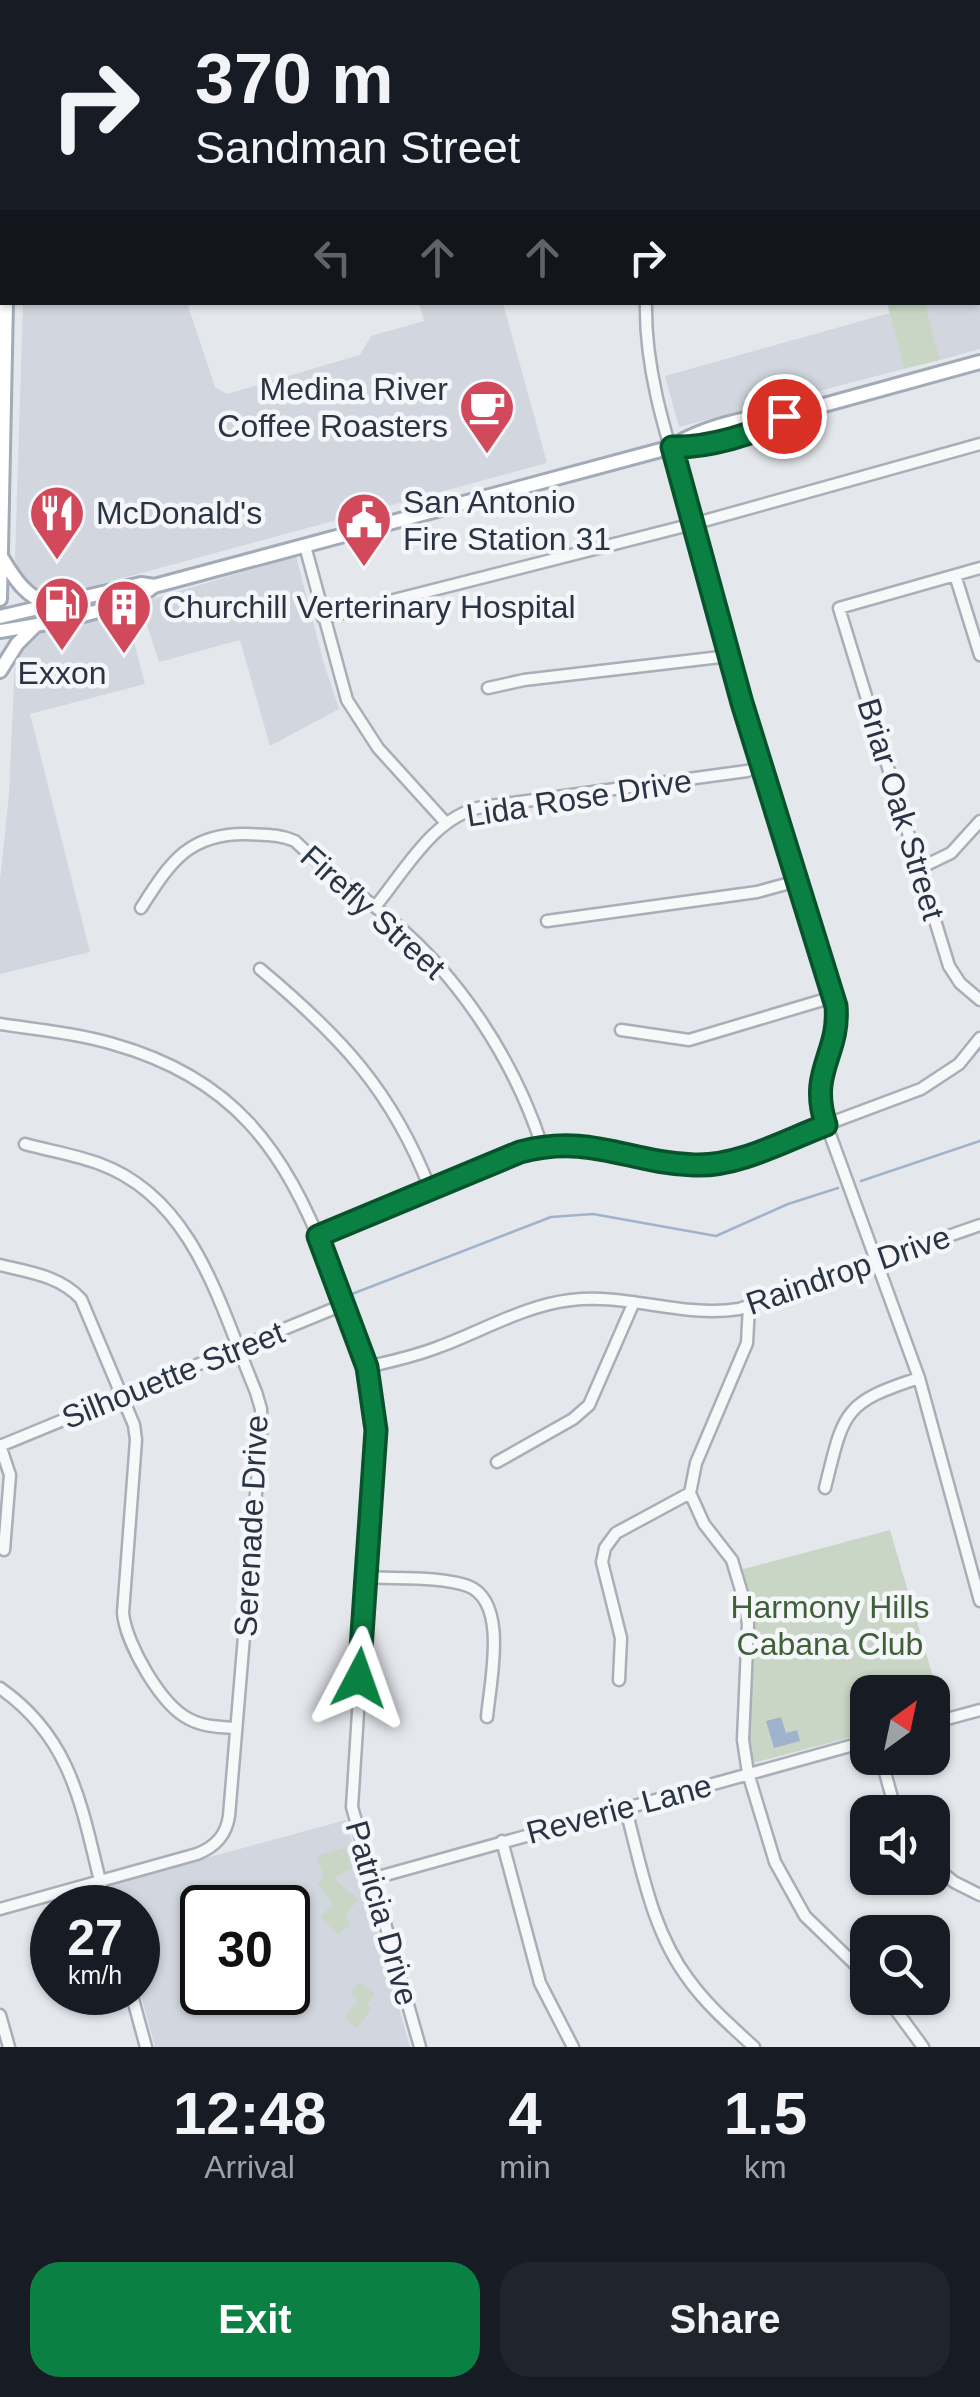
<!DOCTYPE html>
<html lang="en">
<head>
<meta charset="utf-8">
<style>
	body { margin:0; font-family:Helvetica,sans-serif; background:#20242c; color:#f1f3f6; height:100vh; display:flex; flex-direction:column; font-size:38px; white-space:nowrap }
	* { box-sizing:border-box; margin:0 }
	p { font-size:32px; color:#9ea1a6 }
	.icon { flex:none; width:55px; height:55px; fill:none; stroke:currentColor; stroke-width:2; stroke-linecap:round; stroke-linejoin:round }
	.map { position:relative; height:2047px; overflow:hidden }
	.drawer { display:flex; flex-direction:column; background:#171b24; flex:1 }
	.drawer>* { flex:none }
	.banner { position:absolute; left:0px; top:0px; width:980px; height:305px; box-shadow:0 2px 8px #0004; background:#171b24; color:#f1f3f6; overflow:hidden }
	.needle { width:65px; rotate:33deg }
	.controls { position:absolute; left:850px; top:1675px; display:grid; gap:20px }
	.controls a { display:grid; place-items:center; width:100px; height:100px; border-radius:20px; background:#171b24; box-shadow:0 2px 8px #0004; font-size:50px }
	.speed { position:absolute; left:30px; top:1885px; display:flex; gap:20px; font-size:50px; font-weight:700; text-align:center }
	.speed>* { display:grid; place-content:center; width:130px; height:130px; border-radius:50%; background:#171b24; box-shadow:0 2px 8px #0004; line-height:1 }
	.speed small { font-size:25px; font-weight:400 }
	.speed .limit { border:5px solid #111; border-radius:15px; background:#fff; color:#111 }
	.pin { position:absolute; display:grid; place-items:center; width:85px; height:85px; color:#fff; margin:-42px; border:5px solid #fff; border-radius:50%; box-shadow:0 2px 10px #0007 }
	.me { position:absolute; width:110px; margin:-55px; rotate:4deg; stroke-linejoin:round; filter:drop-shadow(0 0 8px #0008) }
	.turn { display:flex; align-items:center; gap:35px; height:210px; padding:0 30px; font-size:45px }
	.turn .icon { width:130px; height:130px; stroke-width:2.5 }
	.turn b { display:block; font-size:70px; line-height:85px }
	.lanes { display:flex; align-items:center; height:95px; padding:0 30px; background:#0003; justify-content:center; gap:50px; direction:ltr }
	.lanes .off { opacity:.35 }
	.eta { display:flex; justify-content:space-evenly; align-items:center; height:170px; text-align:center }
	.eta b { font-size:60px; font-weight:600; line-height:70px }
	.primary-button { display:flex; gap:20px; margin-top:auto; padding:20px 30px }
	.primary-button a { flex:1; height:115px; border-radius:30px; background:#0b8043; color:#fff; font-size:40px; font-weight:600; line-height:115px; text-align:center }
	.primary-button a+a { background:#20242c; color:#f1f3f6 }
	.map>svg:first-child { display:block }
	.built { fill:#d2d6de; fill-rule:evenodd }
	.green { fill:#c9d6c5 }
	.water { fill:#9fb4cc }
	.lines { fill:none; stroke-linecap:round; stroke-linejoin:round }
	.stream { stroke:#9fb4cc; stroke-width:2.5 }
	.minor-casing { stroke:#a9aeb7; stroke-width:15 }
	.major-casing { stroke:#a3abb8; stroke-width:18 }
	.minor { stroke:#f7f8fa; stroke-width:10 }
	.major { stroke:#fff; stroke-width:12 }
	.route-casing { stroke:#07532c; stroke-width:25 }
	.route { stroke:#0b8043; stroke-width:18 }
	.labels { text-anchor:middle; stroke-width:9; stroke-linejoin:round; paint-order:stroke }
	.poi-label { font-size:32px; fill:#2b3445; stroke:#f4f6f9; text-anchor:start }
	.street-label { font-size:32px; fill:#2b3445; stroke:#f4f6f9 }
	.park-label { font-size:32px; fill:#3f6138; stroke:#f4f6f9 }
</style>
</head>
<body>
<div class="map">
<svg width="980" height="2047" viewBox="0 0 980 2047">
	<rect width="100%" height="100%" fill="#e4e7ec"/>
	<!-- built -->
	<path class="built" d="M 848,0 L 980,0 L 980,349 L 940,360 L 925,303 L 978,302 L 978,2 Z
		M 23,303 L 187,303 L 215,387 L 227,394 L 360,355 L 371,336 L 424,321 L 419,303 L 503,303 L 547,463 L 49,598 L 35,590 L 23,578 L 15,560 Z
		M 890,313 L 904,369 L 679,427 L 665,376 Z
		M 296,556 L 323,660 L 339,709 L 270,746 L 240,640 L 159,662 L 140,603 Z
		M 125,607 L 145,684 L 30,714 L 90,952 L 0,974 L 0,880 L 9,795 L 15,661 L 31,635 Z
		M 346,1820 L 410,2047 L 155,2047 L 138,1984 L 138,1908 L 116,1907 L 110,1884 ZM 202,1908 L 288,1908 L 288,1992 L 202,1992 Z"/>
	<!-- green -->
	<path class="green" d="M 887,303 L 925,303 L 940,360 L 904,369 Z
		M 890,1530 L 943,1711 L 933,1714 L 932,1692 L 868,1692 L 867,1733 L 753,1763 L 746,1737 L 753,1638 L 740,1570 Z
		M 345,1848 L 352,1868 L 334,1878 L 358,1900 L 346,1914 L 350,1925 L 338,1935 L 320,1917 L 333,1904 L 318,1884 L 323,1876 L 317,1856 Z
		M 359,1982 L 375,1993 L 367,2005 L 371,2009 L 357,2028 L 344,2018 L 358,2000 L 350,1993 Z"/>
	<!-- water -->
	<path class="water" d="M 781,1717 L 786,1733 L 797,1730 L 800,1741 L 774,1748 L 766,1721 Z"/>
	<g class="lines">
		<!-- stream -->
		<path class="stream" d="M 129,2 L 131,0
			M 861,1181 L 980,1141
			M 352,1294 L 551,1217 L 593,1214 L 716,1236 L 788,1204 L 838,1188"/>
		<!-- minor casing -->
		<g class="minor-casing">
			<path id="minor" d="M 353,0 L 354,2
				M 0,281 L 2,281
				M 646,302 C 644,382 676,463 697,539 C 740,696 785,852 836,1006 C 839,1042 815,1072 820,1107 L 919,1378 L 980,1601
				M 305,546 L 347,700 L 378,748 L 446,823
				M 980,568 L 839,608 L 949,966 L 960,983 L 980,1000
				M 955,575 L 980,655
				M 323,618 L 693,524 L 980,444
				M 488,688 L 524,680 L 729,656
				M 918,869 L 951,853 L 980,821
				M 375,907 C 404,872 434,816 482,807 L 747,771 L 762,766
				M 141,908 C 170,863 188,833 247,834 C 264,835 279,834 295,841 C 324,870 359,893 390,919 C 460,977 514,1060 542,1146
				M 547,921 L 757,892 L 797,881
				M 260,969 C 339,1035 392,1090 430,1189
				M 0,1024 C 38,1030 76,1033 113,1044 C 234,1078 284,1149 328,1261 C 350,1317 370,1369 376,1429 L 352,1807 L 420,2047
				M 621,1030 L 689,1040 L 833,997
				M 318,1236 L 520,1152 L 542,1146 L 578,1144 L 693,1165 L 729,1161 L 921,1089 L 959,1064 L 980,1038
				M 0,1265 C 29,1272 60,1276 81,1299 L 134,1425 L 136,1440 L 123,1613 C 126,1644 161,1705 189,1719 C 204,1727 220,1727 236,1728
				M 749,1306 L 747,1343 L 696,1463 L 690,1493 L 704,1524 L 732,1560 L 744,1600 L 748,1624 L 743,1740 L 748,1773 L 775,1862 L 805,1916 L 868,1977
				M 367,1367 C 392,1361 417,1356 441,1346 C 484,1330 526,1305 571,1300 C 628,1293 682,1318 739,1309 L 980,1225
				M 0,1445 L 10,1475 L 4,1550
				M 0,1446 L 345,1304
				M 497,1462 L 573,1419 L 589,1405 L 634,1302
				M 825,1488 C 844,1412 842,1403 919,1378
				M 366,1577 C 395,1579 441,1576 468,1586 C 509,1602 490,1682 487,1717
				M 619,1680 L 621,1638 L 602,1562 L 605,1548 L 616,1533 L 690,1493
				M 0,1688 C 79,1743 83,1821 107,1908
				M 932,1723 L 980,1710
				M 881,1758 L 896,1812
				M 625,1806 C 641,1865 651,1930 689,1980 C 707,2005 731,2026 754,2047
				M 502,1841 L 540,1983 L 573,2047
				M 932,1864 L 954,1882 L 980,1895
				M 371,1879 L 868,1741
				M 0,1909 L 197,1854 C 215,1847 226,1836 229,1816 L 261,1433 L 261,1409 L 256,1392 C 220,1307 195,1199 100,1164 C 76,1155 50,1151 25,1144
				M 131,1992 L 146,2047
				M 887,1998 L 923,2047
				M 0,2015 L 9,2047"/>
		</g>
		<!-- major casing -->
		<g class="major-casing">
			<path id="major" d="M 8,0 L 8,2
				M 672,447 C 697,430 753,413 783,416
				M 2,558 C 14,578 27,599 51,604
				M 0,599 L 6,302
				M 0,617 L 141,584 L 154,586 L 672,447 C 703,448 758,434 784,416 L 980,362
				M 0,631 C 40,625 124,611 154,586
				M 0,671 L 17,644 L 35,626"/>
		</g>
		<!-- minor -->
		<use href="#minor" class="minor"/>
		<!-- major -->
		<use href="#major" class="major"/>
	</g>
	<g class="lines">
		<!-- route casing -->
		<g class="route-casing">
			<path id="route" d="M 359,1678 L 376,1430 L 367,1367 L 318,1236 L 520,1152 C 590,1133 629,1163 694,1165 C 738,1167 786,1140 826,1125 C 808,1071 840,1055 836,1006 L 742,703 L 672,447 C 706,448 756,435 784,416"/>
		</g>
		<!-- route -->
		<use href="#route" class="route"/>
	</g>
	<!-- icons -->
	<defs>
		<g id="cafe-pin" transform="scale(2.875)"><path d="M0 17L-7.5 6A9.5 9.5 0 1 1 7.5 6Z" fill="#d1495b" stroke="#f4f6f9"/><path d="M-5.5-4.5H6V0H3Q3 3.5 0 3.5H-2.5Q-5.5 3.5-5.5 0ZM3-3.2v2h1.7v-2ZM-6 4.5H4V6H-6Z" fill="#fff"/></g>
		<g id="restaurant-pin" transform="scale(2.875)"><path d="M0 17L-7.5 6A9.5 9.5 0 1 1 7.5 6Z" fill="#d1495b" stroke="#f4f6f9"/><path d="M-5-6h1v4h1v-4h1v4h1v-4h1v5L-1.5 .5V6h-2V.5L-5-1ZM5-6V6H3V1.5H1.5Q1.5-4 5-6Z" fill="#fff"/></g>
		<g id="civic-pin" transform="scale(2.875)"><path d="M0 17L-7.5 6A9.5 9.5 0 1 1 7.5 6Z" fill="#d1495b" stroke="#f4f6f9"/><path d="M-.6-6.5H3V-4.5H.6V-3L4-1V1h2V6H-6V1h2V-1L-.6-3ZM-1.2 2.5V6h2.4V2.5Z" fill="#fff"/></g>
		<g id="fuel-pin" transform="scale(2.875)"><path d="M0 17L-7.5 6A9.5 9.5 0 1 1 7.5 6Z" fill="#d1495b" stroke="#f4f6f9"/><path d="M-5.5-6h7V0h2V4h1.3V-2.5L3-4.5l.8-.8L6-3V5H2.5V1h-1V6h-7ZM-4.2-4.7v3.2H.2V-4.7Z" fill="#fff"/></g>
		<g id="building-pin" transform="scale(2.875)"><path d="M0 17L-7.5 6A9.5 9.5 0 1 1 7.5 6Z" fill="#d1495b" stroke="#f4f6f9"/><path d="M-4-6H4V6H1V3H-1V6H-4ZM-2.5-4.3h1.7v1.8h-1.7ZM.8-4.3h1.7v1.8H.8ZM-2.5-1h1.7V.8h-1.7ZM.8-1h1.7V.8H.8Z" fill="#fff"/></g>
	</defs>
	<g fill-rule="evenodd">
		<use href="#cafe-pin" x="487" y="407"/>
		<use href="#restaurant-pin" x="57" y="513"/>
		<use href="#civic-pin" x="364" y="520"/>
		<use href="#fuel-pin" x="62" y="604"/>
		<use href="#building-pin" x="124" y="607"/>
	</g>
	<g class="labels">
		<!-- poi labels -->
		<g class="poi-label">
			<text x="448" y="400" text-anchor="end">Medina River<tspan x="448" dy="37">Coffee Roasters</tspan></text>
			<text x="403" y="513">San Antonio<tspan x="403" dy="37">Fire Station 31</tspan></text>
			<text x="96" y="524">McDonald's</text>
			<text x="163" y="618">Churchill Verterinary Hospital</text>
			<text x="62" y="684" text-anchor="middle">Exxon</text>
		</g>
		<!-- street labels -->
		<g class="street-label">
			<text transform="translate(579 798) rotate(-9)" y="11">Lida Rose Drive</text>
			<text transform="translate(901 809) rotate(73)" y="11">Briar Oak Street</text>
			<text transform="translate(373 912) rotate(42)" y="11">Firefly Street</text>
			<text transform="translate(848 1270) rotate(-19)" y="11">Raindrop Drive</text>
			<text transform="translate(173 1375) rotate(-22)" y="11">Silhouette Street</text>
			<text transform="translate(251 1526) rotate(-87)" y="11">Serenade Drive</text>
			<text transform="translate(619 1809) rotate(-15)" y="11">Reverie Lane</text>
			<text transform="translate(382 1913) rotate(74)" y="11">Patricia Drive</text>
		</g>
		<!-- park labels -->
		<g class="park-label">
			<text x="830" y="1618">Harmony Hills<tspan x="830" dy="37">Cabana Club</tspan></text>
		</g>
	</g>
</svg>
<div class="controls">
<a><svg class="needle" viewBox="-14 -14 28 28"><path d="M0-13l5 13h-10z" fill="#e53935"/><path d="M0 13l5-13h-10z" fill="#9ea1a6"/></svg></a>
<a><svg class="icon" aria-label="sound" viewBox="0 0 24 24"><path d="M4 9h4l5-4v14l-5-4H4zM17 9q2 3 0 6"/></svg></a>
<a><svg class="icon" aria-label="search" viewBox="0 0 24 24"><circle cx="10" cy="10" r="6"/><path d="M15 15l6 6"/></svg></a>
</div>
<div class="speed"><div>27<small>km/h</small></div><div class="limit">30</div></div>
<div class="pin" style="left:784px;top:416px;background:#d93025"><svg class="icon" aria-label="arrive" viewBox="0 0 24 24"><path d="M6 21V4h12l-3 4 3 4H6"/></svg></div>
<svg class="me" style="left:359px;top:1678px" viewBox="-20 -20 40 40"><path d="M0-17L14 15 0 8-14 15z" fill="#0b8043" stroke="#fff" stroke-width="4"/></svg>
<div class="banner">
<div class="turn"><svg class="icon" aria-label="right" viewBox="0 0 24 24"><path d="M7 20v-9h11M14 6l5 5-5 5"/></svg><div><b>370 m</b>Sandman Street</div></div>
<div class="lanes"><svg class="icon off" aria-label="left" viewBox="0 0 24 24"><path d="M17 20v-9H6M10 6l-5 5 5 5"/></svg><svg class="icon off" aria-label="ahead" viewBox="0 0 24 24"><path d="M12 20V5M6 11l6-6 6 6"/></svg><svg class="icon off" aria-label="ahead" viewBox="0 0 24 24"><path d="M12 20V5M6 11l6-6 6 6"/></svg><svg class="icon" aria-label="right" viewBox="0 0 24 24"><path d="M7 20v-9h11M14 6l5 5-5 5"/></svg></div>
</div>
</div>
<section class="drawer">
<div class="eta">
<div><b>12:48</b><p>Arrival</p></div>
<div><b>4</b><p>min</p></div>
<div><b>1.5</b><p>km</p></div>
</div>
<div class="primary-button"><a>Exit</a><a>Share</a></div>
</section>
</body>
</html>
